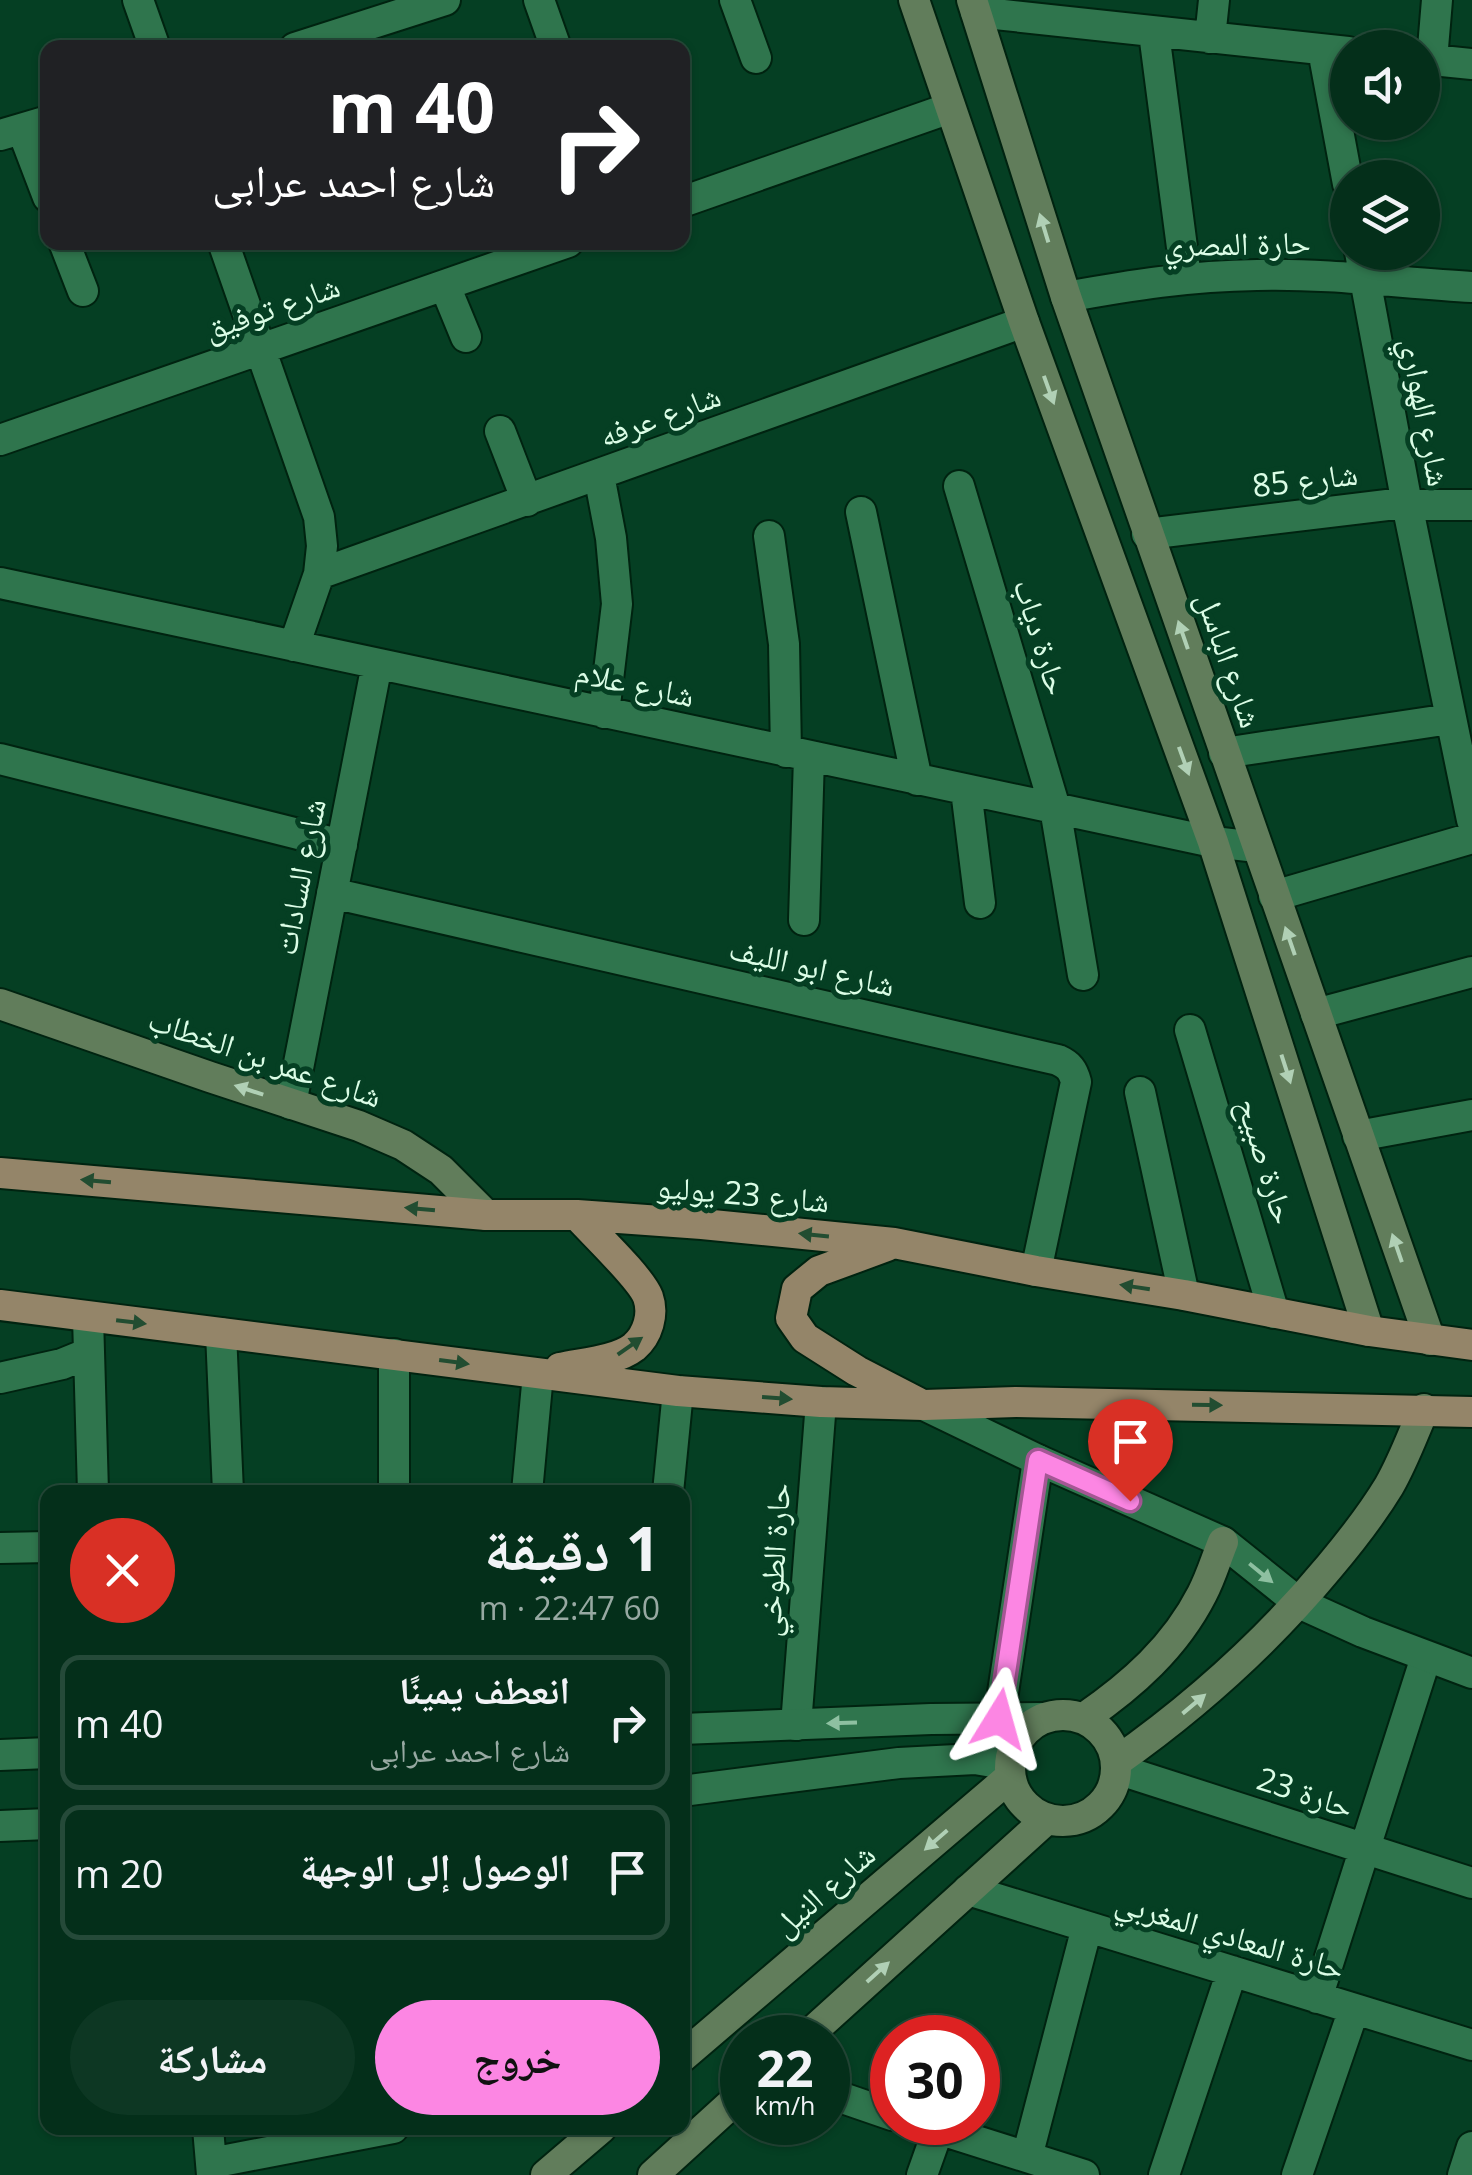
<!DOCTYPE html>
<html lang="ar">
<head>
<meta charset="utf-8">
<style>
	body { margin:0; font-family:"Open Sans","Noto Naskh Arabic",sans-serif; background:#0d3723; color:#f1f3f6; direction:rtl; height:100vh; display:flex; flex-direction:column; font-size:38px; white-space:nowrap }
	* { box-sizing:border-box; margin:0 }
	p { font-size:32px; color:#97a9a2 }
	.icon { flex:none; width:55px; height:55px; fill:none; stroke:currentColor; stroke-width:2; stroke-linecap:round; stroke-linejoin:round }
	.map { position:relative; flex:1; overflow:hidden; direction:ltr }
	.side { position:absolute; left:40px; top:1485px; width:650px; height:650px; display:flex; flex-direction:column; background:#042f1a; border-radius:20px; box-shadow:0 2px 8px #0004,0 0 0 2px #254a39; direction:rtl }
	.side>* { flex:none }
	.banner { position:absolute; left:40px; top:40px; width:650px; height:210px; border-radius:20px; box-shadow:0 2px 8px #0004,0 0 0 2px #254a39; direction:rtl; background:#202124; color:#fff; overflow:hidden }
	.fabs { position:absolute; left:1330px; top:30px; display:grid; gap:20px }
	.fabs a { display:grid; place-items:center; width:110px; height:110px; border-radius:50%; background:#042f1a; box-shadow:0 2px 8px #0004,0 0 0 2px #254a39; font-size:50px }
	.speed { position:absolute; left:720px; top:2015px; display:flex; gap:20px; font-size:50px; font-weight:700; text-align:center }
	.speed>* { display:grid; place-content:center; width:130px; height:130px; border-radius:50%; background:#042f1a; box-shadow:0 2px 8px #0004,0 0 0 2px #254a39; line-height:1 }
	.speed small { font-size:25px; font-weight:400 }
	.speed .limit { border:15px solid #d22; background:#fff; color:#111 }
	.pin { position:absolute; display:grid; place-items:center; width:85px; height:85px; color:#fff; margin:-102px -42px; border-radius:50% 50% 50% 0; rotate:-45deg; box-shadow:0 0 10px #0007 }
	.pin .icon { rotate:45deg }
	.me { position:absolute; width:110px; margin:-55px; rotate:8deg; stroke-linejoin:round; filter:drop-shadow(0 0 8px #0008) }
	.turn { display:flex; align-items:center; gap:35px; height:210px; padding:0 30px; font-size:45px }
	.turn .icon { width:130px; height:130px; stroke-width:2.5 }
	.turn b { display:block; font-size:70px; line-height:85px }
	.round { display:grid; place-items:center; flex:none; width:105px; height:105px; border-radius:52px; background:#0d3723 }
	.summary { display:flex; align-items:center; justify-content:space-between; height:170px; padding:0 30px }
	h1 { font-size:60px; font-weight:700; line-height:75px }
	.primary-button { display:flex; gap:20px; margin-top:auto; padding:20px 30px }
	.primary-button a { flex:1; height:115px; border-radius:60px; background:#fc86e3; color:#111; font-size:40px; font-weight:700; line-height:115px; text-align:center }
	.primary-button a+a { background:#0d3723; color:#f1f3f6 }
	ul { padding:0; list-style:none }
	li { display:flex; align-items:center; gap:30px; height:135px; margin:0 20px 15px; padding:0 10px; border:5px solid #254a39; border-radius:20px }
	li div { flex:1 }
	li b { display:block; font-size:38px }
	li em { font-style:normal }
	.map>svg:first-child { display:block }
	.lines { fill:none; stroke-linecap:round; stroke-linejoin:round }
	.minor-casing { stroke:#002310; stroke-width:34 }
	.tertiary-casing { stroke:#002310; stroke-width:34 }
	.secondary-casing { stroke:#002310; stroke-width:34 }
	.primary-casing { stroke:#002310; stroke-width:34 }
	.minor { stroke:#2f754d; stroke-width:30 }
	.tertiary { stroke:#2f754d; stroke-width:30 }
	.secondary { stroke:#617d5b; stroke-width:30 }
	.primary { stroke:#948569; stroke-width:30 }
	.oneway { fill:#b0d0b5 }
	.oneway2 { fill:#224d31 }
	.oneway3 { fill:#8ec0a1 }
	.route-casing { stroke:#a45794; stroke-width:25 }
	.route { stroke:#fc86e3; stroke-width:18 }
	.labels { text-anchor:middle; stroke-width:10; stroke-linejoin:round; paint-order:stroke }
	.street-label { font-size:32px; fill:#dbfde6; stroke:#053f23 }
</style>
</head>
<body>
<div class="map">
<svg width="1472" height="2175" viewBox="0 0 1472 2175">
	<rect width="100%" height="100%" fill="#053f23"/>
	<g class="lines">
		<!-- minor casing -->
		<g class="minor-casing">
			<path id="minor" d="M 138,0 L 155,48
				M 539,0 L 556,48
				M 735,0 L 756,58
				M 976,12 L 1348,52
				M 1154,33 L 1186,278
				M 1210,38 L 1214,0
				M 295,48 L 445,0
				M 1323,50 L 1348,184
				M 1422,59 L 1472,64
				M 1432,60 L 1437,0
				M 22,129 L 48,197
				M 0,135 L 48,121
				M 682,202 L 950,108
				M 64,242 L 83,291
				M 223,242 L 319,517 L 322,546 L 319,574 L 294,646
				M 1360,252 L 1407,504 L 1472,820
				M 445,286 L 466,337
				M 1066,297 C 1132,285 1189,276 1257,275 C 1328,273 1401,283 1472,287
				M 500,431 L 527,501
				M 0,440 L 568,242
				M 599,475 L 611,538 L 617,604 L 604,713
				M 959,486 L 1055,808 L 1083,975
				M 861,512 L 917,780
				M 1147,534 L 1387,505 L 1472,505
				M 769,536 L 784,644 L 786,752
				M 319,574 L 1024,322
				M 0,583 L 1213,842 L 1257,847
				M 1224,753 L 1450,719
				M 0,759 L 342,845
				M 966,790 L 980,903
				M 332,893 L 1058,1060 C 1069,1065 1073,1070 1076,1082 L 1036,1271
				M 1274,896 L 1472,838
				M 804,920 L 809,757
				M 1316,1014 L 1472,972
				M 1190,1030 L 1274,1313
				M 1140,1092 L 1184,1295
				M 291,1104 L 377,664
				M 1358,1136 L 1472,1115
				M 88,1317 L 93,1492
				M 221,1333 L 228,1492
				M 394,1354 L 394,1492
				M 0,1378 L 62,1364 L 89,1353
				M 527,1492 L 538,1374
				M 668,1492 L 678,1391
				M 0,1548 L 48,1547
				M 999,1719 L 1038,1460
				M 796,1725 L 821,1402
				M 1117,1769 L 1472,1883
				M 968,1890 L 1472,2045
				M 1317,1998 L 1426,1657
				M 828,2093 L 892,2115
				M 916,2122 L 1084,2175
				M 208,2128 L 212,2175
				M 1027,2157 L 1087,1927
				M 211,2163 L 393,2128
				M 922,2175 L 938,2130
				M 1164,2175 L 1232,1971
				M 1297,2175 L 1354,2009
				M 1463,2175 L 1472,2147"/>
		</g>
		<!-- tertiary casing -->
		<g class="tertiary-casing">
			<path id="tertiary" d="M 924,1405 L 1038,1460 L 1223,1542 L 1299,1603 L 1363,1632 L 1472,1673
				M 682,1729 L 931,1719 L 1044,1718
				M 0,1755 L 48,1753
				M 682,1791 L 899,1763 L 975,1759 L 1010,1765
				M 0,1826 L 48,1824"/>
		</g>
		<!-- secondary casing -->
		<g class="secondary-casing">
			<path id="secondary" d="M 914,0 L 1024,322 L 1213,842 L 1369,1331
				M 972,0 L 1066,297 L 1430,1340
				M 0,1004 L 210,1077 L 359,1126 L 403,1145 L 441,1170 L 486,1215
				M1010 1768a53 53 0 1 1 106 0a53 53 0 1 1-106 0Z
				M 1084,1718 C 1132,1685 1175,1647 1202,1594 C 1211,1577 1216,1559 1223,1542
				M 1116,1762 C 1197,1705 1267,1642 1330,1566 C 1351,1541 1372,1514 1389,1486 C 1403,1462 1413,1434 1424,1409
				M 805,2038 L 1047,1819
				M 682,2057 L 1010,1777
				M 546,2175 L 601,2128
				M 653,2175 L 742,2094"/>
		</g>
		<!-- primary casing -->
		<g class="primary-casing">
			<path id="primary" d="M 0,1173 L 486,1215 L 577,1215 L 702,1224 L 894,1243 L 1036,1271 L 1184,1295 L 1369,1331 L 1472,1345
				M 887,1246 L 819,1271 L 797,1289 L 791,1318 L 805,1338 L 857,1371 L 917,1402
				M 0,1305 L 678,1391 L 821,1402 L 924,1405 L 1016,1402 L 1472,1412
				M 560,1368 C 582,1363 616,1361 634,1347 C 648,1335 654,1314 648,1297 C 641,1278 593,1233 577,1215"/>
		</g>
		<!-- minor -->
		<use href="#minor" class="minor"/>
		<!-- tertiary -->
		<use href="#tertiary" class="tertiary"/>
		<!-- secondary -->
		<use href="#secondary" class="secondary"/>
		<!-- primary -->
		<use href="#primary" class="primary"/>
	</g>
	<!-- one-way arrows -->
	<defs><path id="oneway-solid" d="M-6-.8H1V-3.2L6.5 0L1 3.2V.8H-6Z" transform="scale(2.5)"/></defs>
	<g class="oneway">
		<use href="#oneway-solid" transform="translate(1044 228) rotate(-107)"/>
		<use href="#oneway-solid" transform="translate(1049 390) rotate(70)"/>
		<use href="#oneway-solid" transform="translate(1183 635) rotate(-109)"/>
		<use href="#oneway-solid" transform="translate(1184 761) rotate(70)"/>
		<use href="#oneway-solid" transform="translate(1290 941) rotate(-109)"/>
		<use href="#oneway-solid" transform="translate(1286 1069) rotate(72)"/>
		<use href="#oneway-solid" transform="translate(249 1090) rotate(-162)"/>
		<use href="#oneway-solid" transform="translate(1397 1248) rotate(-109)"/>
		<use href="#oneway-solid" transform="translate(1194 1704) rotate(-40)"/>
		<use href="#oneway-solid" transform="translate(936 1840) rotate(139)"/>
		<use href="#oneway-solid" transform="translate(878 1972) rotate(-42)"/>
	</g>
	<g class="oneway2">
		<use href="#oneway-solid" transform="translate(96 1181) rotate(-175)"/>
		<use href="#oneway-solid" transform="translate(420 1209) rotate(-175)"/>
		<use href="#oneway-solid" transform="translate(814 1235) rotate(-174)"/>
		<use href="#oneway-solid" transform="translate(1135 1287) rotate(-171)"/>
		<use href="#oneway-solid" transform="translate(131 1322) rotate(7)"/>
		<use href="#oneway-solid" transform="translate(630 1346) rotate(-35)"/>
		<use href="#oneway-solid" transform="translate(454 1362) rotate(8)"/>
		<use href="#oneway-solid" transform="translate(777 1398) rotate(4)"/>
		<use href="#oneway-solid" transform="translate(1207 1405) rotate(1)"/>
	</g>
	<g class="oneway3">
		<use href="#oneway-solid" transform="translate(1261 1573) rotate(39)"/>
		<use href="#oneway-solid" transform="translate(842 1723) rotate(178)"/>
	</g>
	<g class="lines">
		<!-- route casing -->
		<g class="route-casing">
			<path id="route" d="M 999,1719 L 1038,1460 L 1130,1501"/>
		</g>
		<!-- route -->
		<use href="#route" class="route"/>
	</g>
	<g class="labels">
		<!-- street labels -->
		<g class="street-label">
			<text transform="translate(1237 244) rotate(-1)" y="11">حارة المصري</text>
			<text transform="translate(272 308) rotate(-19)" y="11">شارع توفيق</text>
			<text transform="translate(1425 412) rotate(79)" y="11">شارع الهواري</text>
			<text transform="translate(660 416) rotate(-20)" y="11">شارع عرفه</text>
			<text transform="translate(1305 480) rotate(-7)" y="11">شارع 85</text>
			<text transform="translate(1041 637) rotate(73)" y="11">حارة دياب</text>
			<text transform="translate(1229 660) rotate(71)" y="11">شارع الباسل</text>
			<text transform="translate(635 684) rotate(12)" y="11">شارع علام</text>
			<text transform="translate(300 877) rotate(-79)" y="11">شارع السادات</text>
			<text transform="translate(812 967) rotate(13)" y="11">شارع ابو الليف</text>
			<text transform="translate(265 1058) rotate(19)" y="11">شارع عمر بن الخطاب</text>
			<text transform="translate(1266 1161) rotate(73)" y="11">حارة صبيح</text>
			<text transform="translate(743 1194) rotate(5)" y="11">شارع 23 يوليو</text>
			<text transform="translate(774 1560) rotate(-86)" y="11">حارة الطوخي</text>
			<text transform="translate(1305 1793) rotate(18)" y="11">حارة 23</text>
			<text transform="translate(824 1890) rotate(-41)" y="11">شارع النيل</text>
			<text transform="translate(1230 1935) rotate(17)" y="11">حارة المعادي المغربي</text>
		</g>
	</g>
</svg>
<div class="fabs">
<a><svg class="icon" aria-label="sound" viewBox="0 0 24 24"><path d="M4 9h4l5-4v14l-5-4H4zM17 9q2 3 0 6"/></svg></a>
<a><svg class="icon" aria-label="layers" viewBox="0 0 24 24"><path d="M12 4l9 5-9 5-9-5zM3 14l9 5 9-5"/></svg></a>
</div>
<div class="speed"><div>22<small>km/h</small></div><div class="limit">30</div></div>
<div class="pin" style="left:1130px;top:1501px;background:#d93025"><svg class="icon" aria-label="arrive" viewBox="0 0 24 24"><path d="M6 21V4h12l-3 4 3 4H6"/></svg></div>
<svg class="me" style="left:999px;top:1719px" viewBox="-20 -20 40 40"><path d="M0-17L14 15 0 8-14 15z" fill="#fc86e3" stroke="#fff" stroke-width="4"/></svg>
<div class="banner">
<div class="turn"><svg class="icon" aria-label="right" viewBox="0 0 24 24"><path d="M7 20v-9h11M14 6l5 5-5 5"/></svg><div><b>40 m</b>شارع احمد عرابى</div></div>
</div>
<section class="side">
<div class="summary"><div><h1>1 دقيقة</h1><p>60 m · 22:47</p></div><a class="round" style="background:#d93025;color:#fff"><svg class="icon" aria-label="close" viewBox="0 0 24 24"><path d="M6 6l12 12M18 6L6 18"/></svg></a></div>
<ul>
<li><svg class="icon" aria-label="right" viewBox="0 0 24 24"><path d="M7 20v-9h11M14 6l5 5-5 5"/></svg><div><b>انعطف يمينًا</b><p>شارع احمد عرابى</p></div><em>40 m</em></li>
<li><svg class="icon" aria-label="arrive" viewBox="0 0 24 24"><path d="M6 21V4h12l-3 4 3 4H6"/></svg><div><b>الوصول إلى الوجهة</b></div><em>20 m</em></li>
</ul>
<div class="primary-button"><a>خروج</a><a>مشاركة</a></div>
</section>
</div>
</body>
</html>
